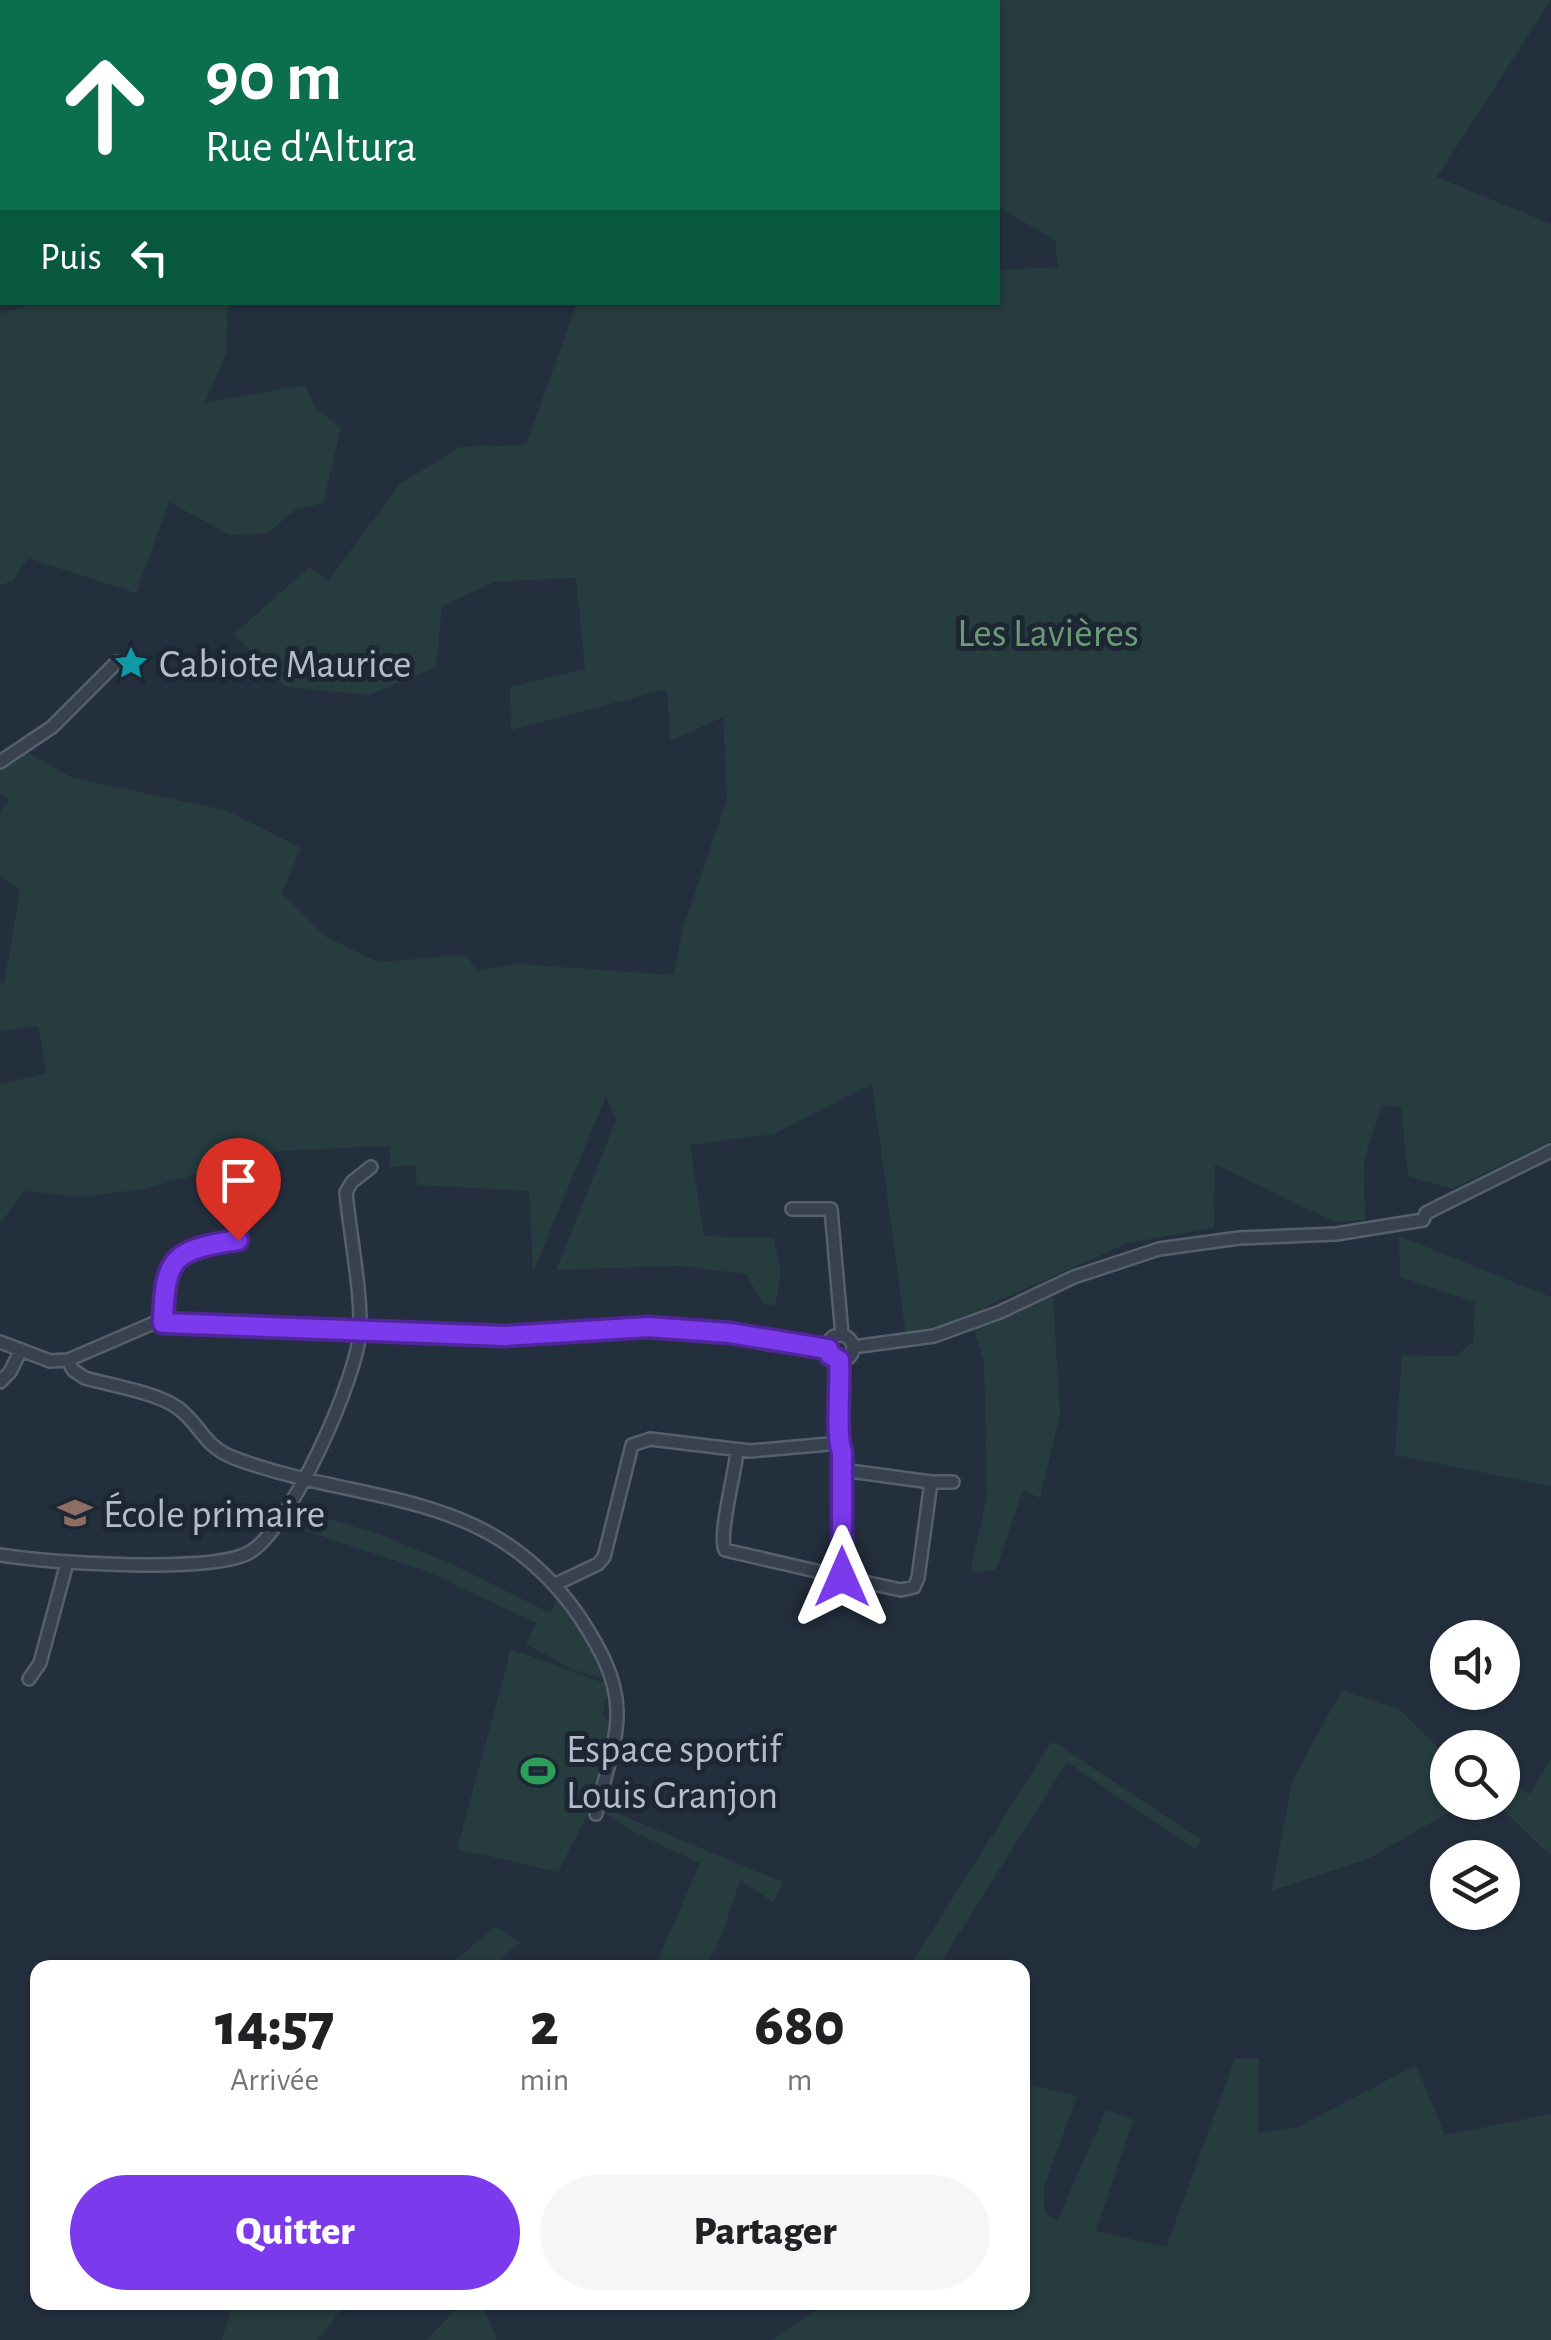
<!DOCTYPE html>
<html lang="fr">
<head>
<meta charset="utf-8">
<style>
	body { margin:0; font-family:"Alegreya Sans",sans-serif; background:#f6f6f6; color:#202124; height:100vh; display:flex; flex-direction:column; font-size:38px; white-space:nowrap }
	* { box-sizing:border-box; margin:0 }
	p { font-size:32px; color:#757577 }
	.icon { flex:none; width:55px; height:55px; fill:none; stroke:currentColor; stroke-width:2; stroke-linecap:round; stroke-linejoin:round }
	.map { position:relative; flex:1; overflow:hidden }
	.details { position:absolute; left:30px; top:1960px; width:1000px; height:350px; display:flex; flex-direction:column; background:#fff; border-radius:20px; box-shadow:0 2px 8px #0004 }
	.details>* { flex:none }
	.guide { position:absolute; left:0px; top:0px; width:1000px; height:305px; box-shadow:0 2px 8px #0004; background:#0b6e4f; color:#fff; overflow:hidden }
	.controls { position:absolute; left:1430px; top:1620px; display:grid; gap:20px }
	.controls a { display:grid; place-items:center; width:90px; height:90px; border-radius:50%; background:#fff; box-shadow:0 2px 8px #0004; font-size:50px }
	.pin { position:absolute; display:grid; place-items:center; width:85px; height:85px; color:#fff; margin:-102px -42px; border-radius:50% 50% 50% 0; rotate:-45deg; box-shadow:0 0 10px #0007 }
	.pin .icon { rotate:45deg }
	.me { position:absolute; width:110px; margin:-55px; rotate:0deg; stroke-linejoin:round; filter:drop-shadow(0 0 8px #0008) }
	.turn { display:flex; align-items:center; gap:35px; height:210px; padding:0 40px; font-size:45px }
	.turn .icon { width:130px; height:130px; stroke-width:2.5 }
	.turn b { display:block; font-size:70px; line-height:85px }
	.then { display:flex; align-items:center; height:95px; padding:0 40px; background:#0003; gap:20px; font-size:38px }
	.eta { display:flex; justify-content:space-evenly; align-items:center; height:170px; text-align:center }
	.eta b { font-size:60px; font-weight:800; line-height:70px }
	.button { display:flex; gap:20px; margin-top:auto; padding:20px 40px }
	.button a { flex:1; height:115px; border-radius:60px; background:#7c3aed; color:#fff; font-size:40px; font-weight:800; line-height:115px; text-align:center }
	.button a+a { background:#f6f6f6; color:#202124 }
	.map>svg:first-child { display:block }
	.green { fill:#263c3f }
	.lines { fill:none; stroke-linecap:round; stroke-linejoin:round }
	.minor-casing { stroke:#565f6c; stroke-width:16 }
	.minor { stroke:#38414e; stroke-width:11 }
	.route-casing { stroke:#51269a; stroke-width:25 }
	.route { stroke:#7c3aed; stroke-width:18 }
	.labels { text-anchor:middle; stroke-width:10; stroke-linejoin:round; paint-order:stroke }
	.park-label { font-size:40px; fill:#6b9a76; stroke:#1d2633 }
	.poi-label { font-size:40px; fill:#b4bcc9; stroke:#1d2633; text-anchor:start }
</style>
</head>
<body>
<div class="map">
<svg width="1551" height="2340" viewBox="0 0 1551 2340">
	<rect width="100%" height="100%" fill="#242f3e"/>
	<!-- green -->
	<path class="green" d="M 496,0 L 1551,0 L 1437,177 L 1551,224 L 1551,1141 L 1452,1189 L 1408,1176 L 1401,1107 L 1382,1105 L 1364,1160 L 1365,1220 L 1334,1222 L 1215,1164 L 1214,1228 L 1128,1243 L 993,1303 L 971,1318 L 906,1335 L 872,1084 L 774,1134 L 690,1145 L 704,1236 L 774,1238 L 781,1275 L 775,1306 L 763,1304 L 746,1274 L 680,1266 L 556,1270 L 616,1120 L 606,1096 L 533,1272 L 529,1191 L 417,1185 L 415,1165 L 390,1167 L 390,1146 L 280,1151 L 143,1189 L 82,1197 L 24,1191 L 0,1224 L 0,1084 L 47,1073 L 38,1026 L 0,1031 L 0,983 L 4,983 L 20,891 L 0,875 L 0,812 L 10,800 L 0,794 L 0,769 L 26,752 L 73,778 L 229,811 L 301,848 L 282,893 L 326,937 L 378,962 L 466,955 L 477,970 L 519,964 L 673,975 L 683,928 L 727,799 L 723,717 L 670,741 L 667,689 L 511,730 L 510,687 L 585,669 L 576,578 L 494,582 L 442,606 L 436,667 L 369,695 L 286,687 L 234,634 L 309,567 L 329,580 L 400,484 L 460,447 L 526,445 L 577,303 L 998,302 L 998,270 L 1058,267 L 1055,240 L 998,207 L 998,2 L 495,2 Z
		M 39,303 L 228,303 L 226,353 L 205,403 L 305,385 L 315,407 L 341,428 L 323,503 L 295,510 L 266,534 L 230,535 L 169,502 L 136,593 L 28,558 L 13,581 L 0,585 L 0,313 Z
		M 1399,1236 L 1551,1297 L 1551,1486 L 1395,1455 L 1402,1355 L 1456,1356 L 1473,1342 L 1475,1302 L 1400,1277 Z
		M 1053,1296 L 1060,1415 L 1040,1498 L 1023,1490 L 996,1570 L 970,1572 L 987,1496 L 984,1363 L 974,1329 Z
		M 295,1509 L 376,1533 L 450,1563 L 550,1613 L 559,1595 L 594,1648 L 607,1680 L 574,1670 L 526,1644 L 536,1623 L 426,1571 L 286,1524 Z
		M 511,1649 L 609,1685 L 603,1714 L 611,1726 L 586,1817 L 558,1872 L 457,1849 Z
		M 1342,1690 L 1400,1710 L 1447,1756 L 1448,1802 L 1465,1803 L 1370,1858 L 1271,1891 L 1293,1779 Z
		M 1052,1741 L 1201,1840 L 1195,1849 L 1067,1762 L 938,1967 L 909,1967 Z
		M 1551,1759 L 1551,1856 L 1496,1803 L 1502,1802 L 1503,1778 L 1530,1794 Z
		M 604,1808 L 783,1882 L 773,1902 L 740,1880 L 721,1937 L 705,1967 L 655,1967 L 700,1863 L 637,1834 L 601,1811 Z
		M 496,1926 L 520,1942 L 492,1967 L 447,1967 Z
		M 1259,2058 L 1258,2133 L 1298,2127 L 1416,2065 L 1445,2135 L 1551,2114 L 1551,2340 L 771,2340 L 828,2303 L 1022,2302 L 1022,2093 L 1028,2084 L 1077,2096 L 1044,2187 L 1045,2213 L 1057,2221 L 1106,2110 L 1133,2120 L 1096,2231 L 1166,2247 L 1235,2059 Z
		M 463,2302 L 481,2303 L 497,2340 L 427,2340 Z
		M 233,2303 L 233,2302 L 345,2303 L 328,2328 L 316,2340 L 222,2340 Z"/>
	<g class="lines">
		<!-- minor casing -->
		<g class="minor-casing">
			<path id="minor" d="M 0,762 L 52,727 L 117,662
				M 792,1209 L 831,1209 L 842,1335
				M 163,1323 C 165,1257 170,1250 237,1240
				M827 1348a13 13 0 1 1 26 0a13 13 0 1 1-26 0Z
				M 0,1342 L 50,1361 L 68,1360 L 73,1370 L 85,1378 C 110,1385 158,1393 178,1408 C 201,1425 203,1446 234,1458 C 366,1507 491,1485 581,1619 C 599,1647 616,1676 617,1710 C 618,1744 603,1780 596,1814
				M 853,1347 L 934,1336 L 1000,1312 L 1074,1277 L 1159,1249 L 1239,1238 L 1336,1234 L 1423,1220 L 1426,1213 L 1551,1151
				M 68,1360 L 154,1323 L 505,1337 L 648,1327 L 730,1333 L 828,1349
				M 0,1382 L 10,1372 L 21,1350
				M 737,1451 C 735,1474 718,1535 725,1550 L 842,1577 L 841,1453 L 837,1439
				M 842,1470 L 931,1482 L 918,1578 L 914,1587 L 901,1590 L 842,1577
				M 931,1482 L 953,1482
				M 0,1555 C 46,1563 213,1574 250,1552 C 290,1529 359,1375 360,1329 C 361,1288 350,1235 346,1192 L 352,1182 L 371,1167
				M 556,1584 L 598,1564 L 604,1557 L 632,1445 L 650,1439 L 750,1451 L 829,1444 L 837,1439 L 841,1419 L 839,1361
				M 29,1679 L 40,1663 L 67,1563"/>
		</g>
		<!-- minor -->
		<use href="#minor" class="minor"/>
	</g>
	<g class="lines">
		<!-- route casing -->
		<g class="route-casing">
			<path id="route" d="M 238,1240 C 171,1250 165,1258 163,1323 L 505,1336 L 648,1327 L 730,1333 L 828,1349 L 830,1355 L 839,1360 C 841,1385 835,1435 842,1452 L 842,1577"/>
		</g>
		<!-- route -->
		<use href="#route" class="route"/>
	</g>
	<!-- icons -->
	<defs>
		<g id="sight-bare" transform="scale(2.7)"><path d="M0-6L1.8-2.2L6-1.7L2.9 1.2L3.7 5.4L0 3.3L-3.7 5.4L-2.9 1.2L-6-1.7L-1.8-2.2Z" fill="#0f9aa8" stroke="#1d2633" stroke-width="2.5" paint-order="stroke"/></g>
		<g id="school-bare" transform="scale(2.7)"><path d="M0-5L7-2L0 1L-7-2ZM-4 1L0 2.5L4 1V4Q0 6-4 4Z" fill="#8d6e63" stroke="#1d2633" stroke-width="2.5" paint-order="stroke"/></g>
		<g id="stadium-bare" transform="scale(2.7)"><path d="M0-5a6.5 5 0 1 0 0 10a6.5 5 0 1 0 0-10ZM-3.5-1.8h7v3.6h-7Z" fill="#2e9e5b" stroke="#1d2633" stroke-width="2.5" paint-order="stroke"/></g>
	</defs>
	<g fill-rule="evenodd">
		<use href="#sight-bare" x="131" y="663"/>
		<use href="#school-bare" x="75" y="1513"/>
		<use href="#stadium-bare" x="538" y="1771"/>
	</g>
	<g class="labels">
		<!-- park labels -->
		<g class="park-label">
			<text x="1048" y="646">Les Lavières</text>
		</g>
		<!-- poi labels -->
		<g class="poi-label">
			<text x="159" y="677">Cabiote Maurice</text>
			<text x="103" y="1527">École primaire</text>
			<text x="566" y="1762">Espace sportif<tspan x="566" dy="46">Louis Granjon</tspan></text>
		</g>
	</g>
</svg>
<div class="controls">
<a><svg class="icon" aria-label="sound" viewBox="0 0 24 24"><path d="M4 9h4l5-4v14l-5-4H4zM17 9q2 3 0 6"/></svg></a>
<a><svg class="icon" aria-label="search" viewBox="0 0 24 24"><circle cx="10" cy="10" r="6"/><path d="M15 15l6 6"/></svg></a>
<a><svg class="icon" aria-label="layers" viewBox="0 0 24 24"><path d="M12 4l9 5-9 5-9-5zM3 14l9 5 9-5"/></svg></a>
</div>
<div class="pin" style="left:238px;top:1240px;background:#d93025"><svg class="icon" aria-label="arrive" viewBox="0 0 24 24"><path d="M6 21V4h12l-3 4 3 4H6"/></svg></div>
<svg class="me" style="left:842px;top:1577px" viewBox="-20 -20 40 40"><path d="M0-17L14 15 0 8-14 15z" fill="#7c3aed" stroke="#fff" stroke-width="4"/></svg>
<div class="guide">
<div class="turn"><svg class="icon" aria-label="ahead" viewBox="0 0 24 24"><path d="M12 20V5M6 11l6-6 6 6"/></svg><div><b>90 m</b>Rue d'Altura</div></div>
<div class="then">Puis<svg class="icon" aria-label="left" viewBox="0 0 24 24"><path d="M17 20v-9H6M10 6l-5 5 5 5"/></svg></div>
</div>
<section class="details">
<div class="eta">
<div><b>14:57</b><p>Arrivée</p></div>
<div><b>2</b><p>min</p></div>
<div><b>680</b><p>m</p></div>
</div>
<div class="button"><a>Quitter</a><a>Partager</a></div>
</section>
</div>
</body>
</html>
